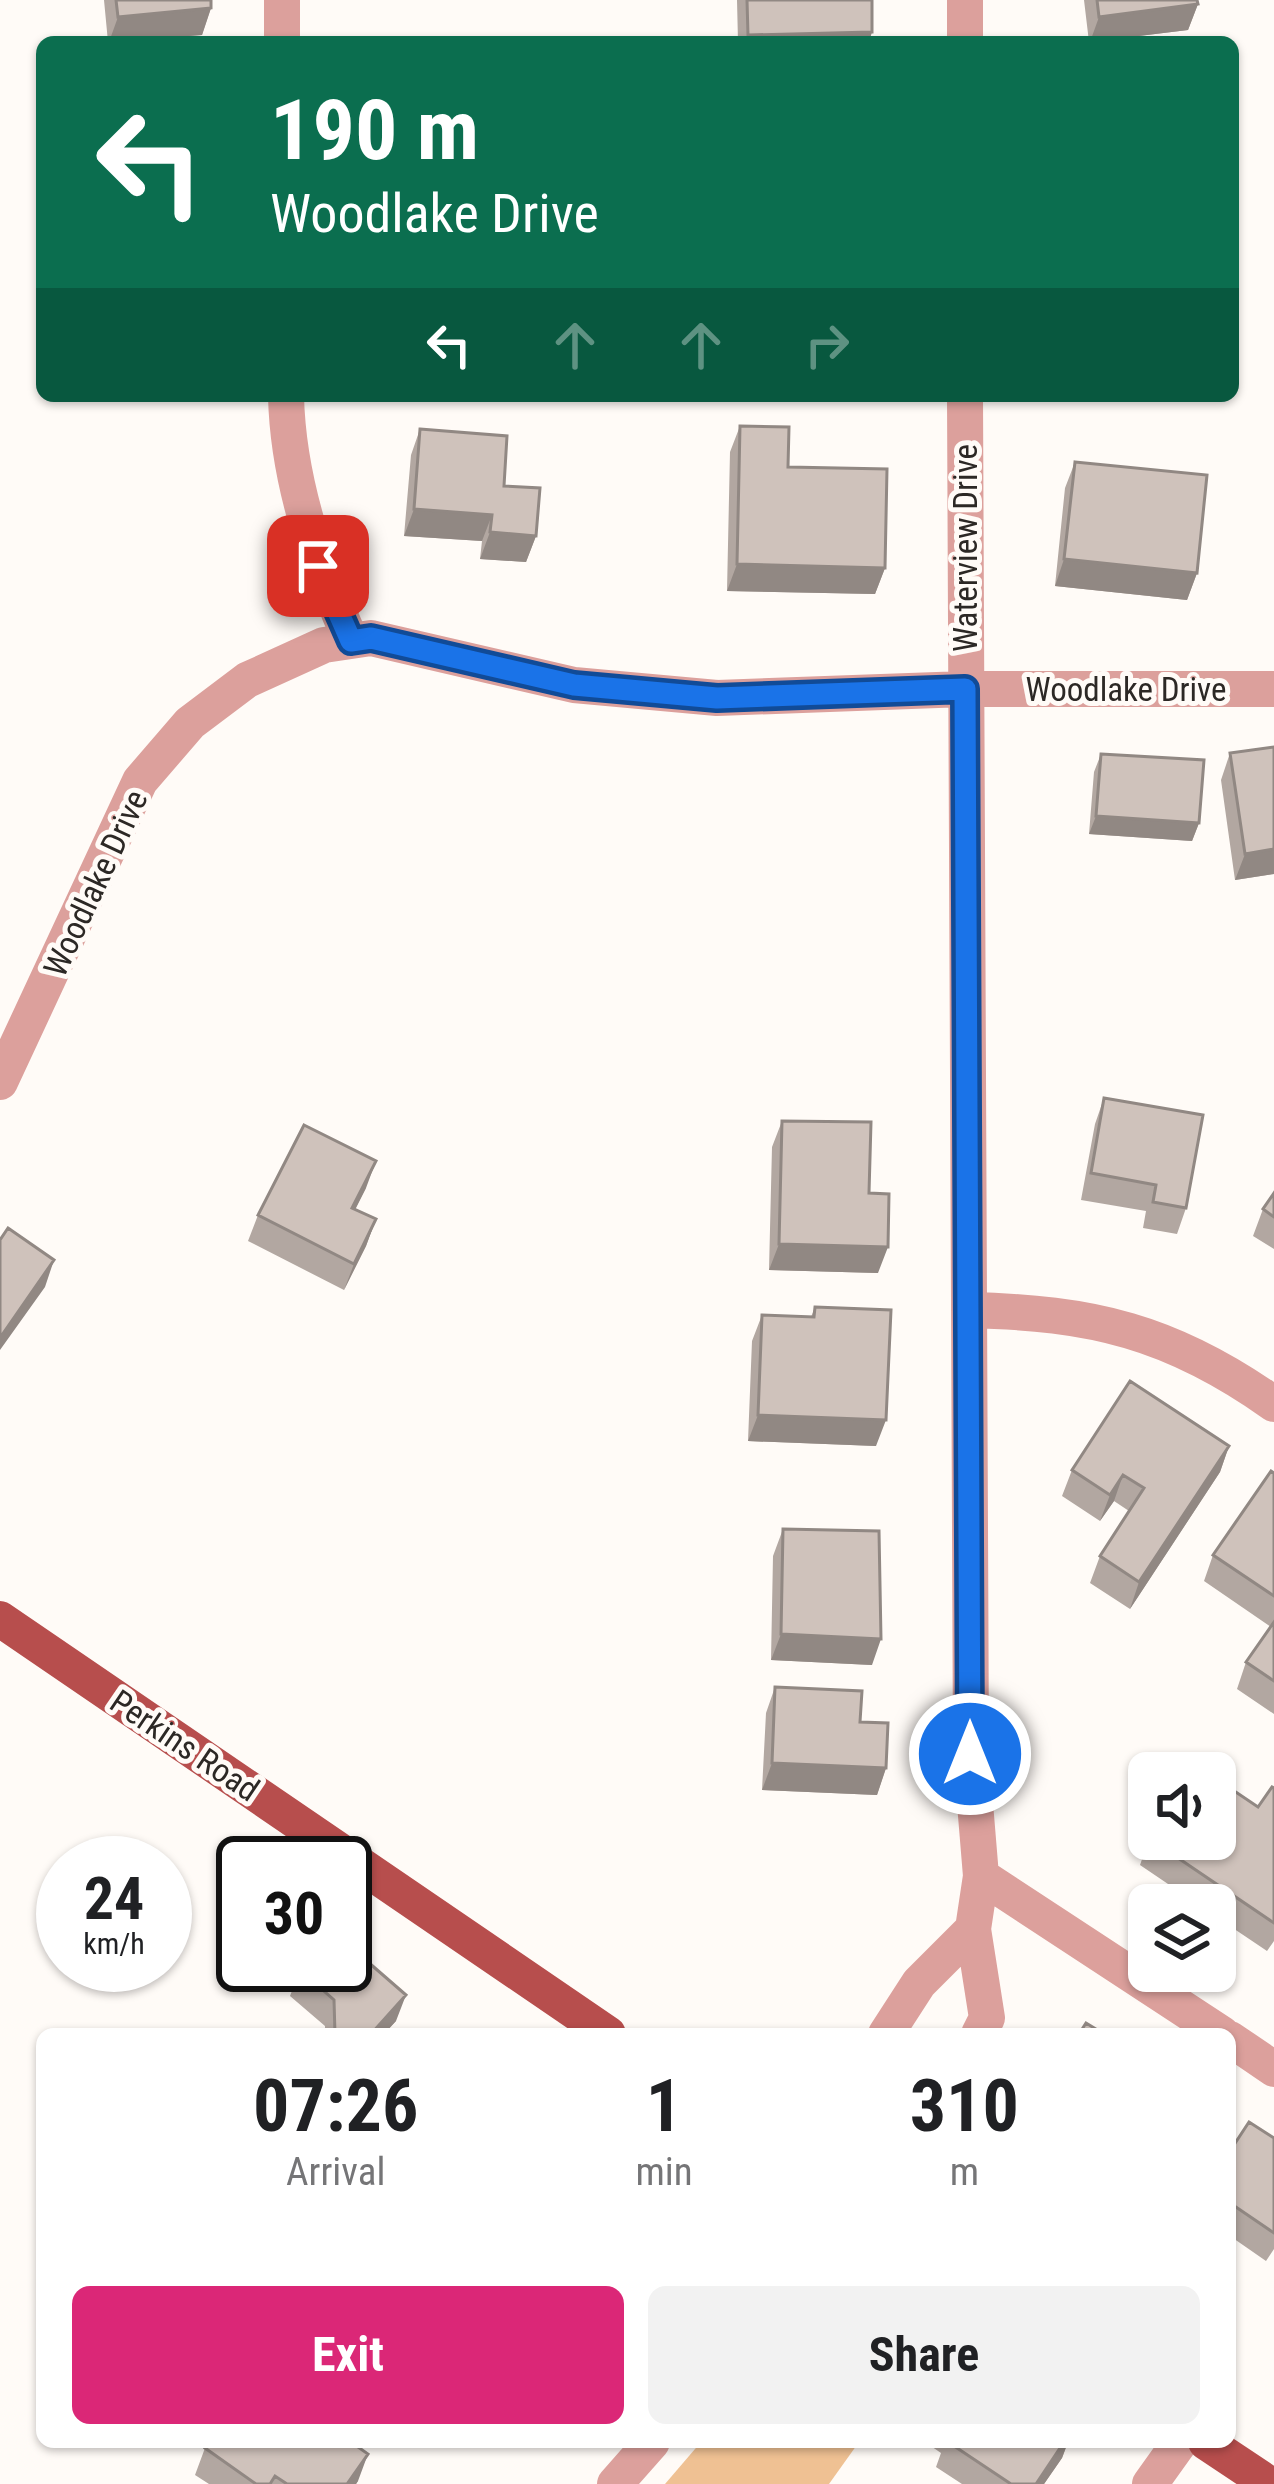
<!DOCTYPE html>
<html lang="en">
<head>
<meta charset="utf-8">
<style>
	body { margin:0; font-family:"Roboto Condensed",sans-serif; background:#f2f2f2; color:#202124; height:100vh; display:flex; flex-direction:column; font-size:45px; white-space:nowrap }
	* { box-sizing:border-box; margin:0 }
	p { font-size:39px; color:#757577 }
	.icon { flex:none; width:66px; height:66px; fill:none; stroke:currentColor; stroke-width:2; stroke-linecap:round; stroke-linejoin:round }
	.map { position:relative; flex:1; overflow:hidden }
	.panel { position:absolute; left:36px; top:2028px; width:1200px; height:420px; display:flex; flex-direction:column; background:#fff; border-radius:18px; box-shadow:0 3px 9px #0004 }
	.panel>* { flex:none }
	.top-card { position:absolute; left:36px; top:36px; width:1203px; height:366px; border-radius:18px; box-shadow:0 3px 9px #0004; background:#0b6e4f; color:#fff; overflow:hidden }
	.fabs { position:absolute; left:1128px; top:1752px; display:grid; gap:24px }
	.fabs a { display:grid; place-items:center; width:108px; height:108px; border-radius:18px; background:#fff; box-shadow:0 3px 9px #0004; font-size:60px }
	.speed { position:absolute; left:36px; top:1836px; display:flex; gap:24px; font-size:60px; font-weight:700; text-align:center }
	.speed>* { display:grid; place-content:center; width:156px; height:156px; border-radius:50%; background:#fff; box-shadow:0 3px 9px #0004; line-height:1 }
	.speed small { font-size:30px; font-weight:400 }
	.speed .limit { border:6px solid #111; border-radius:18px; background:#fff; color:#111 }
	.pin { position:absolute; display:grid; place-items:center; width:102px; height:102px; color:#fff; margin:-51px; border-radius:24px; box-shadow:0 6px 18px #0006 }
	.me { position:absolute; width:132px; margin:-66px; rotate:0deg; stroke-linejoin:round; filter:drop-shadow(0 0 9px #0008) }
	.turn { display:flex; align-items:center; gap:42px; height:252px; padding:0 36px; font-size:54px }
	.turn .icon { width:156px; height:156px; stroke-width:2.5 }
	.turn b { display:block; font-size:84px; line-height:102px }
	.lanes { display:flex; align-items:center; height:114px; padding:0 36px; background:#0003; justify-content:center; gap:60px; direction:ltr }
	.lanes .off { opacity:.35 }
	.eta { display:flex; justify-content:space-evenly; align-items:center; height:204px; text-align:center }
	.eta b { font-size:72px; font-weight:700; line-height:84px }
	.cta { display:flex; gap:24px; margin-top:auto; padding:24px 36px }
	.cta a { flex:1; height:138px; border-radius:18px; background:#db2777; color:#fff; font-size:48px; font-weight:700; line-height:138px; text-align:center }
	.cta a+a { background:#f2f2f2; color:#202124 }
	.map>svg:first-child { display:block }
	.green { fill:#efc193 }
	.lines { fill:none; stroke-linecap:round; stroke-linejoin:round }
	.minor { stroke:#dca09c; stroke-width:36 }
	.major { stroke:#b74e4d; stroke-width:36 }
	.wall { fill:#b2a7a1 }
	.shaded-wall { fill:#918883 }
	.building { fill:#cfc2bb; stroke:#918883; stroke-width:3 }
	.route-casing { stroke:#114b97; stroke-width:30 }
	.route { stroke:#1a73e8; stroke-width:21 }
	.labels { text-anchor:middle; stroke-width:10; stroke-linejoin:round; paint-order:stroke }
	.street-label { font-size:33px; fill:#2c2825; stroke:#fffbf7 }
</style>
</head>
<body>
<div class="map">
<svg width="1274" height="2484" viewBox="0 0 1274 2484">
	<rect width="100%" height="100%" fill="#fffbf7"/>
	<!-- green -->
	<path class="green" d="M 701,2442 L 859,2442 L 829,2484 L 665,2484 Z"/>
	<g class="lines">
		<!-- minor -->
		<path class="minor" d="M 282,0 L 282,42
			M 965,0 L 965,42
			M 286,396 C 288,482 317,563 351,641
			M 0,1082 L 140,781 L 190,723 L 247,680 L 324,645 L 371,638 L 574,685 L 717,698 L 965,689 L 1274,689
			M 969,1310 C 1092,1313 1171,1331 1274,1404
			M 981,1876 L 1222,2034
			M 973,1929 L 987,2018 L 979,2034
			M 886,2034 L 919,1983 L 973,1929 L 981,1876 L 971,1755 L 965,396
			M 1230,2039 L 1274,2069
			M 615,2484 L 652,2442
			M 1150,2484 L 1180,2442"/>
		<!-- major -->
		<path class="major" d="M 0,1619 L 608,2034
			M 1206,2442 L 1269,2484"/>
	</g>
	<!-- wall -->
	<path class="wall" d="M 104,0 L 211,0 L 211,8 L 202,35 L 108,42 Z
		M 737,0 L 872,0 L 869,42 L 738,42 Z
		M 1084,0 L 1197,0 L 1198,4 L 1188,30 L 1089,42 Z
		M 740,426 L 788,467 L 885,568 L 875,594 L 727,591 L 730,452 Z
		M 420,429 L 504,486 L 536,536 L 526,562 L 480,559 L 482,541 L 404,536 L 411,455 Z
		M 1075,462 L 1197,573 L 1187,600 L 1055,586 L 1065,488 Z
		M 1230,753 L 1274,874 L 1235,880 L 1221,780 Z
		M 1101,754 L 1199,823 L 1192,841 L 1089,834 L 1094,772 Z
		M 1104,1098 L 1186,1208 L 1177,1234 L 1143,1228 L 1146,1211 L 1081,1200 L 1095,1124 Z
		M 782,1121 L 869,1193 L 878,1273 L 769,1270 L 772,1147 Z
		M 366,1188 L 355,1209 L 376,1219 L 366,1246 L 344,1290 L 248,1241 L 258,1215 Z
		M 1274,1193 L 1274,1249 L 1253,1236 L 1263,1209 Z
		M 815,1307 L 876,1446 L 748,1441 L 752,1341 L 762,1315 L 811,1317 Z
		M 1229,1446 L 1220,1472 L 1130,1609 L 1090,1583 L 1100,1556 L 1129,1511 L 1114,1501 L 1100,1521 L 1062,1496 L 1072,1470 Z
		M 1274,1473 L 1274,1714 L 1237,1689 L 1246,1662 L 1271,1627 L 1204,1581 L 1213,1555 Z
		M 783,1529 L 872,1665 L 771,1660 L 773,1556 Z
		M 775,1687 L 860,1722 L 886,1768 L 877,1795 L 762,1790 L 766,1713 Z
		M 1274,1788 L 1274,1941 L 1267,1951 L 1215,1916 L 1215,1905 L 1199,1905 L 1140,1865 L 1149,1839 L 1258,1807 Z
		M 300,1970 L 396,2021 L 384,2034 L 325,2034 L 325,2026 L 290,1996 Z
		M 1274,2138 L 1274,2249 L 1266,2261 L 1230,2236 L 1230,2151 Z
		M 925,2442 L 1068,2442 L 1062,2458 L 1044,2484 L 962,2484 L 936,2467 L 941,2453 Z
		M 205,2448 L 358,2481 L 356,2484 L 209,2484 L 195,2475 Z"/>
	<!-- shaded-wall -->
	<path class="shaded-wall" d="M 1198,4 L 1188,30 L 1090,42 L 1099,17 Z
		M 211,8 L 202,35 L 109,42 L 118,17 Z
		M 872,32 L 869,42 L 745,42 L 748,35 Z
		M 140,396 L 206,396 L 204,402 Z
		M 414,509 L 492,515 L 482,541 L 404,536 Z
		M 490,532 L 536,536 L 526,562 L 480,559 Z
		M 1064,559 L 1197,573 L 1187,600 L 1055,586 Z
		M 737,564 L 885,568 L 875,594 L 727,591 Z
		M 1096,816 L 1199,823 L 1192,841 L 1089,834 Z
		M 1274,849 L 1274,874 L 1235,880 L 1245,854 Z
		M 376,1161 L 366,1188 L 343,1234 L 352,1208 Z
		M 376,1219 L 366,1246 L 344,1290 L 354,1264 Z
		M 779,1244 L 888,1247 L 878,1273 L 769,1270 Z
		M 54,1260 L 45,1287 L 0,1350 L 0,1338 Z
		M 758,1415 L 886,1420 L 876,1446 L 748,1441 Z
		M 1229,1446 L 1220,1472 L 1130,1609 L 1139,1582 Z
		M 1123,1475 L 1114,1501 L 1100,1521 L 1110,1495 Z
		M 781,1634 L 881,1639 L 872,1665 L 771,1660 Z
		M 772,1763 L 886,1768 L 877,1795 L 762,1790 Z
		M 406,1995 L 396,2021 L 384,2034 L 371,2034 Z
		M 1064,2442 L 1068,2442 L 1062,2458 L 1044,2484 L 1036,2484 Z
		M 368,2454 L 358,2481 L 356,2484 L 347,2484 Z"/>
	<!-- building -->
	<path class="building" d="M 116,0 L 211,0 L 211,8 L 118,17 Z
		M 747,0 L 872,0 L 872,32 L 748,35 Z
		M 1097,0 L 1197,0 L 1198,4 L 1099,17 Z
		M 740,426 L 789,427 L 788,467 L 887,469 L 885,568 L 737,564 Z
		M 420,429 L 507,436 L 504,486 L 540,488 L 536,536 L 490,532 L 492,515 L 414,509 Z
		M 1075,462 L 1207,475 L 1197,573 L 1064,559 Z
		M 1274,747 L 1274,849 L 1245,854 L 1230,753 Z
		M 1101,754 L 1204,760 L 1199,823 L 1096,816 Z
		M 1104,1098 L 1203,1115 L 1186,1208 L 1153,1202 L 1156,1185 L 1091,1173 Z
		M 782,1121 L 871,1122 L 869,1193 L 889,1194 L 888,1247 L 779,1244 Z
		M 304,1125 L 376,1161 L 352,1208 L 376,1219 L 354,1264 L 258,1215 Z
		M 1274,1193 L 1274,1217 L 1263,1209 Z
		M 8,1228 L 54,1260 L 0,1338 L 0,1240 Z
		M 815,1307 L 891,1310 L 886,1420 L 758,1415 L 762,1315 L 814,1317 Z
		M 1130,1381 L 1229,1446 L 1139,1582 L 1100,1556 L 1144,1488 L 1123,1475 L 1110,1495 L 1072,1470 Z
		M 1271,1471 L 1274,1473 L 1274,1596 L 1213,1555 Z
		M 783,1529 L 879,1531 L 881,1639 L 781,1634 Z
		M 1274,1622 L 1274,1681 L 1246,1662 Z
		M 775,1687 L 862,1691 L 860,1722 L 888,1723 L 886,1768 L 772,1763 Z
		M 1198,1766 L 1208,1773 L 1194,1773 Z
		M 1215,1778 L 1258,1807 L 1272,1787 L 1274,1788 L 1274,1923 L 1150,1839 L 1215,1839 Z
		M 345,1942 L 406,1995 L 371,2034 L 335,2034 L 334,2000 L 300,1970 L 304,1965 L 345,1965 Z
		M 1086,2023 L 1104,2034 L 1079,2034 Z
		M 1249,2122 L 1274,2138 L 1274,2233 L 1230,2203 L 1230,2151 Z
		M 209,2442 L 351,2442 L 368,2454 L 347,2484 L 287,2484 L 275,2476 L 270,2484 L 256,2484 L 205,2448 Z
		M 948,2442 L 1064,2442 L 1036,2484 L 1011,2484 Z"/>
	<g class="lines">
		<!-- route casing -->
		<g class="route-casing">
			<path id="route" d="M 318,566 L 351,641 L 371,638 L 574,685 L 717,698 L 965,689 L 970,1754"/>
		</g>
		<!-- route -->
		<use href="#route" class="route"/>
	</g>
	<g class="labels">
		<!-- street labels -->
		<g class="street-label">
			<text transform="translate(965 548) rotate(-90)" y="12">Waterview Drive</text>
			<text x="1126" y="701">Woodlake Drive</text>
			<text transform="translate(95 883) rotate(-65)" y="12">Woodlake Drive</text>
			<text transform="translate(185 1745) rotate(34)" y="12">Perkins Road</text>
		</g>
	</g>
</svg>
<div class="fabs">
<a><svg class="icon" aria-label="sound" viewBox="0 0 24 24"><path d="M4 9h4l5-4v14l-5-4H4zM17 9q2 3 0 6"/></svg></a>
<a><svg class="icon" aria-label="layers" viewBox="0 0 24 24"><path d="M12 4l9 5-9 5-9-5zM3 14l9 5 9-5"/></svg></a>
</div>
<div class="speed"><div>24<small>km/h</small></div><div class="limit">30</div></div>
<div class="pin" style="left:318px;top:566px;background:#d93025"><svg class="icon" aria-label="arrive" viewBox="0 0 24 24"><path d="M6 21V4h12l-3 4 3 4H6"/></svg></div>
<svg class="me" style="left:970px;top:1754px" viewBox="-20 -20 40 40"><circle r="17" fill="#1a73e8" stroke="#fff" stroke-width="3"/><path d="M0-11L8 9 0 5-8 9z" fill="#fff"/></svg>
<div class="top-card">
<div class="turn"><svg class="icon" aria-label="left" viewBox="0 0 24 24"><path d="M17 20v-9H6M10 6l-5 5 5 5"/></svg><div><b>190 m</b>Woodlake Drive</div></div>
<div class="lanes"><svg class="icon" aria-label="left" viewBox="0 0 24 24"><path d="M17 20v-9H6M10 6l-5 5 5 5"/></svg><svg class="icon off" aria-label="ahead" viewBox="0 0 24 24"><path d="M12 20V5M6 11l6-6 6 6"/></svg><svg class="icon off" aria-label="ahead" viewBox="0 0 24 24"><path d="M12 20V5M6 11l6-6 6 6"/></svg><svg class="icon off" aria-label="right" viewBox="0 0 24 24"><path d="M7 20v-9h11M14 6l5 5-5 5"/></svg></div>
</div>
<section class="panel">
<div class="eta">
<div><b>07:26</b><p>Arrival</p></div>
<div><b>1</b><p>min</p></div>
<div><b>310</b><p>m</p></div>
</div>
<div class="cta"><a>Exit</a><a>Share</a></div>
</section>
</div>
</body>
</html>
